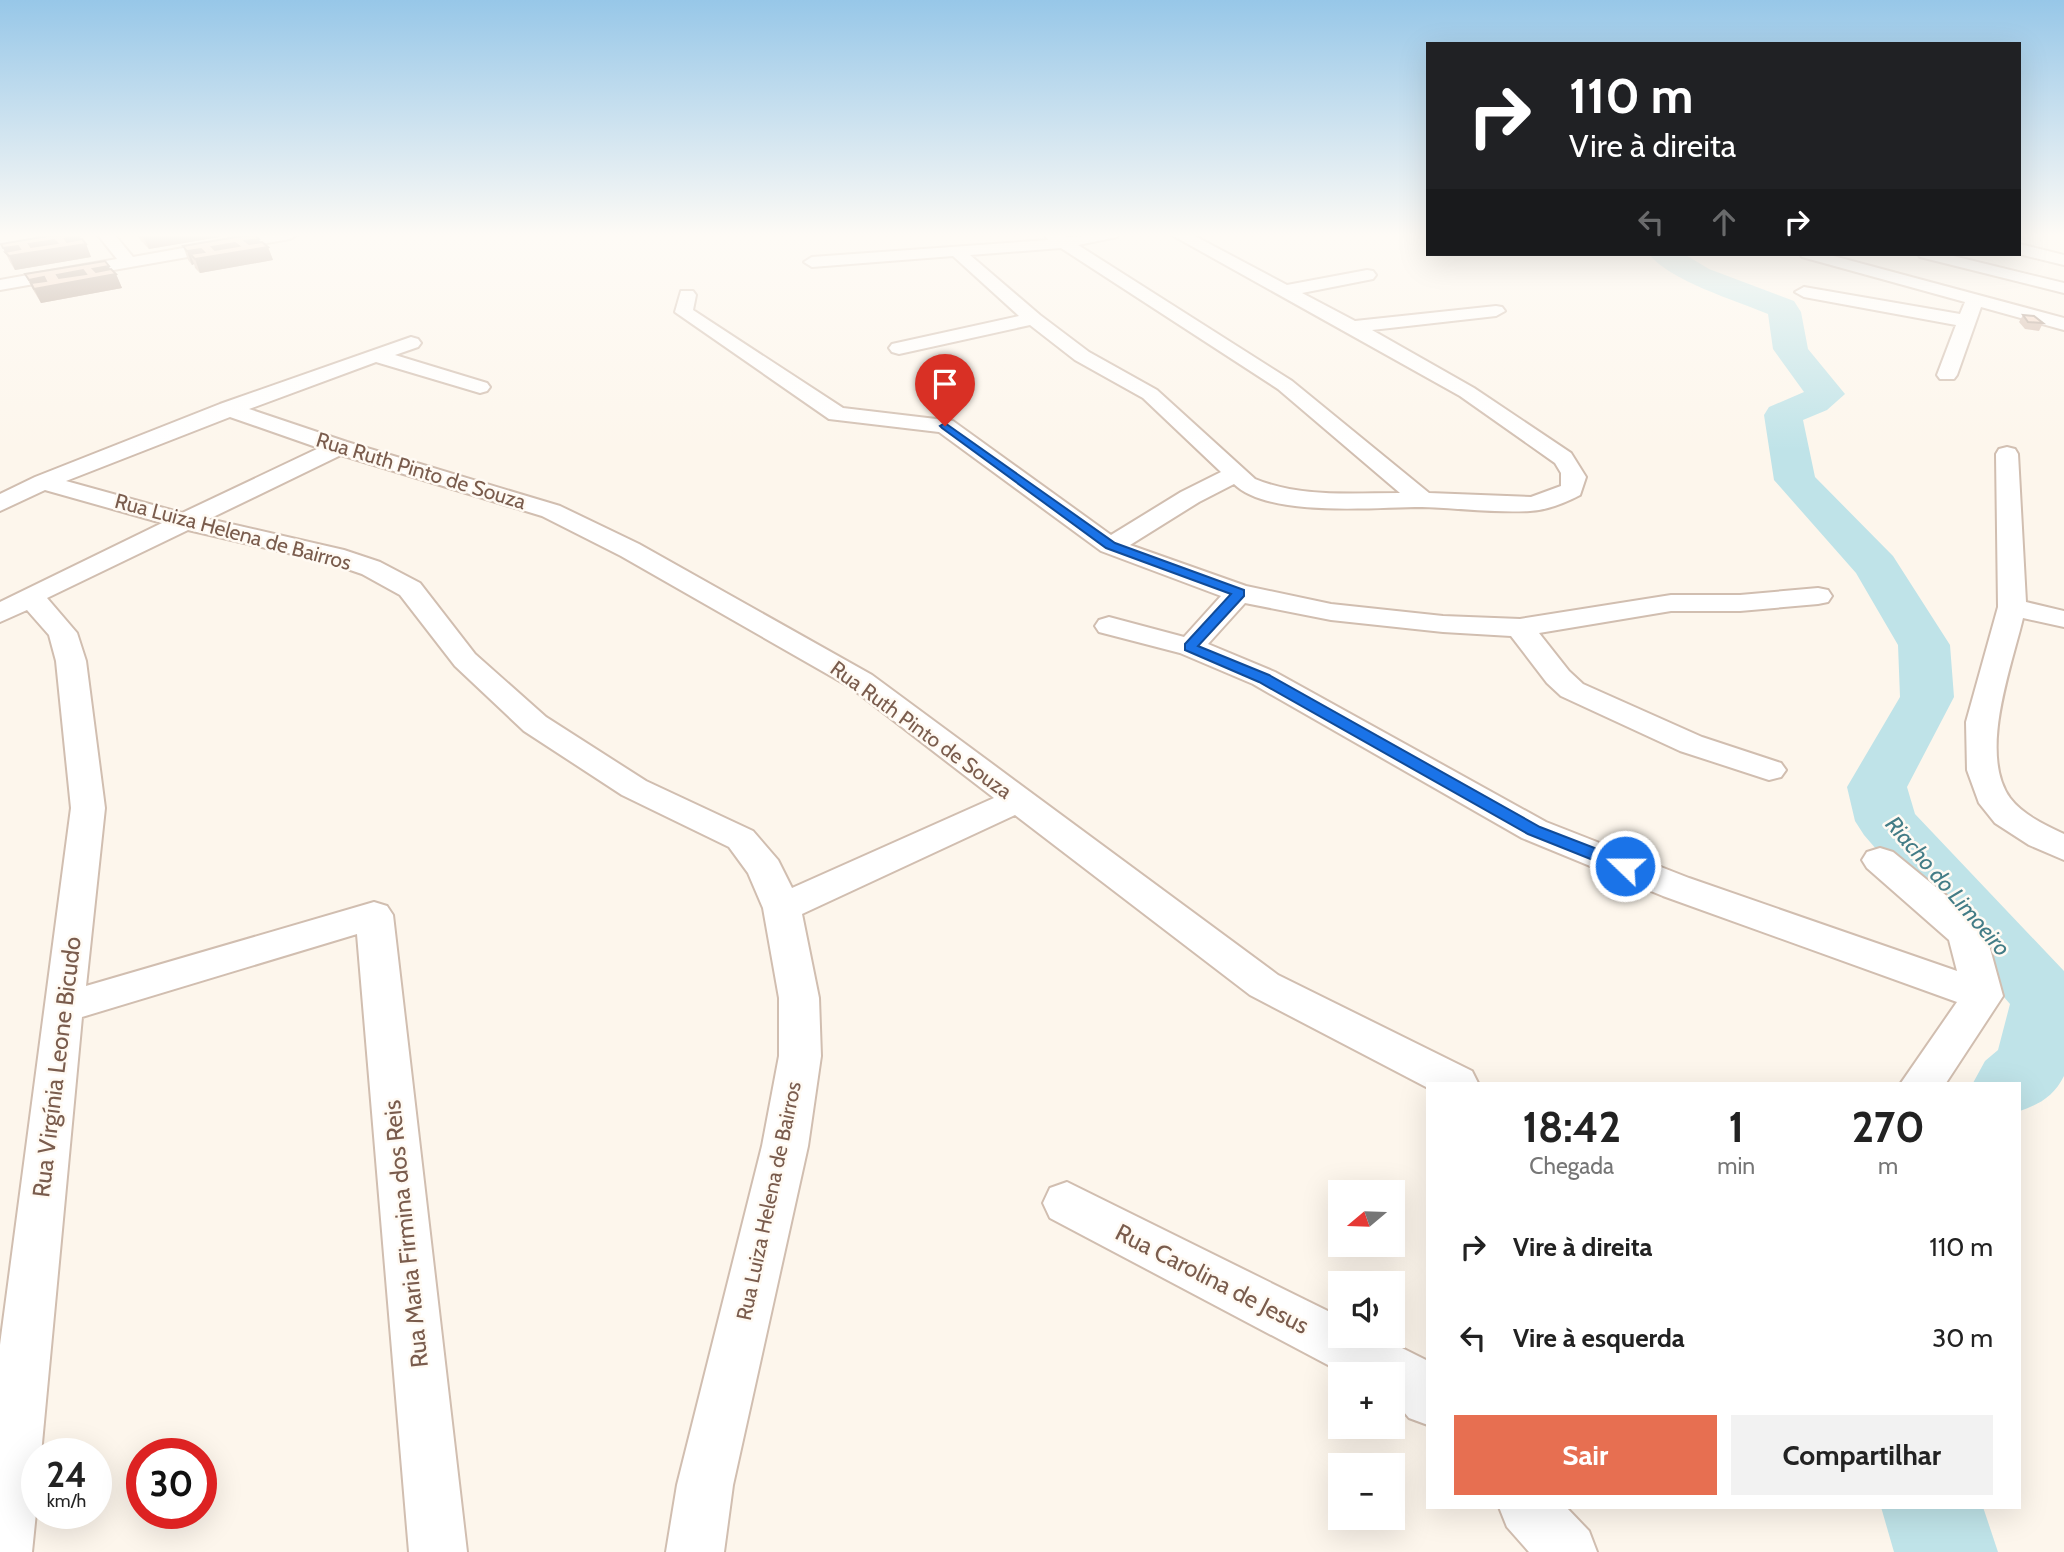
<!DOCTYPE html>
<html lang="pt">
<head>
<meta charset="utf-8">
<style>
	body { margin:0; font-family:Cabin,sans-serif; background:#f2f2f2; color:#222; height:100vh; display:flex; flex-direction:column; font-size:26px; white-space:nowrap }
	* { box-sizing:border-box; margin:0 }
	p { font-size:23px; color:#767676 }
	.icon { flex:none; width:38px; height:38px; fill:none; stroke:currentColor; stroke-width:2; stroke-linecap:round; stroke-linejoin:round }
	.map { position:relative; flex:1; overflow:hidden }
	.sheet { position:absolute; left:1426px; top:1082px; width:595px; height:427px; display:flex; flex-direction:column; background:#fff; border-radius:0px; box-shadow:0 7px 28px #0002 }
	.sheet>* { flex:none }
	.banner { position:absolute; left:1426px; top:42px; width:595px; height:214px; border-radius:0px; box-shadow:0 7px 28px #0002; background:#202124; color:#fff; overflow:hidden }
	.needle { width:46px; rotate:251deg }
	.controls { position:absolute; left:1328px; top:1180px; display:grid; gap:14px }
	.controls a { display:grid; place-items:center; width:77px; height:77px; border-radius:0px; background:#fff; box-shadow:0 7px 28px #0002; font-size:35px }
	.speed { position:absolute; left:21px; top:1438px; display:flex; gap:14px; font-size:35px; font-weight:700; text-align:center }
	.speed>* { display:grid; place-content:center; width:91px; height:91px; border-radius:50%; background:#fff; box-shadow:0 7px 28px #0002; line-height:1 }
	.speed small { font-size:18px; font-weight:400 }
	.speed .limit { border:10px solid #d22; background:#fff; color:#111 }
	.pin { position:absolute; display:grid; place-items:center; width:60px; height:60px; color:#fff; margin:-72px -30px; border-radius:50% 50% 50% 0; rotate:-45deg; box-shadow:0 0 7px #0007 }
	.pin .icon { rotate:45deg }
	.me { position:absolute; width:77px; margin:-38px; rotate:292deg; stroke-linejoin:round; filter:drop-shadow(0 0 5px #0008) }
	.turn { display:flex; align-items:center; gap:24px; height:147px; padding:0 28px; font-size:32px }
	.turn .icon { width:91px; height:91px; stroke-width:2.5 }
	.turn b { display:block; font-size:49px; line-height:60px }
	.lanes { display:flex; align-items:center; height:66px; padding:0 28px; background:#0003; justify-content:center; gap:35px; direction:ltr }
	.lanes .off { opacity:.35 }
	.eta { display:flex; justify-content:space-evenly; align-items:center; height:119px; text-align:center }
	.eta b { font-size:42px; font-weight:700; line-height:49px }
	.button { display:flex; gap:14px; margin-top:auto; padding:14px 28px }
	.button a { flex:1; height:80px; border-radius:0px; background:#e76f51; color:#fff; font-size:28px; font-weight:700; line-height:80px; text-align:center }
	.button a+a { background:#f2f2f2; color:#222 }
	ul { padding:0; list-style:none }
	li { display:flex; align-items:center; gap:21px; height:91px; padding:0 28px }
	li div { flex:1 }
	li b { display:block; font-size:26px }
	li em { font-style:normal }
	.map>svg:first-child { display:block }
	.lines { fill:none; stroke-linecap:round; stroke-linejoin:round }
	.river { fill:#bfe3e8; fill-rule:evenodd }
	.minor-casing { stroke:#d1beb0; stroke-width:4 }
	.minor { fill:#fff; fill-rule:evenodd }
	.wall { fill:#d1b7a8 }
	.shaded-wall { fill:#aa9588 }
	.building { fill:#f3d5c3; stroke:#aa9588; stroke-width:2; fill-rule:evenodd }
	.route { fill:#1a73e8; stroke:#114b97; stroke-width:2 }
	.labels { text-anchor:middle; stroke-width:5; stroke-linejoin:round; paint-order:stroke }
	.street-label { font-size:21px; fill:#7a5c4d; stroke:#fffaf3 }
	.water-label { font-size:23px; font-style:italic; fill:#437c86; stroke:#fffaf3 }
	.near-street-label { font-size:24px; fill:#7a5c4d; stroke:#fffaf3 }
</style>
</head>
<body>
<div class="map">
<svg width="2064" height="1552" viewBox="0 0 2064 1552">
	<rect width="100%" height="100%" fill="#fdf6ec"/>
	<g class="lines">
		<!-- river -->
		<path class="river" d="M 1649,254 L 1684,254 L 1709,269 L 1794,301 L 1801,312 L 1808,349 L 1845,394 L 1827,410 L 1803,420 L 1815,477 L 1893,556 L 1950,645 L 1954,697 L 1907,787 L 1915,814 L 2064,971 L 2064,1076 C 2054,1096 2040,1104 2020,1111 L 2020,1083 L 1973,1083 L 1985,1061 L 1998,1050 L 2010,1004 L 1864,835 L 1855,821 L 1847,787 L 1900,697 L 1898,645 L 1856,573 L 1774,480 L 1764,415 L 1769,407 L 1804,392 L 1773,349 L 1768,314 C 1737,301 1668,280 1649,254 Z
			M 1881,1507 L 1983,1507 L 1998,1552 L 1894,1552 Z"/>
		<!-- minor casing -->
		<g class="minor-casing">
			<path id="minor" d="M 97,234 L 114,234 L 133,257 L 261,234 L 298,234 L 290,239 L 0,290 L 0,280 L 117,259 Z
				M 1043,234 L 1062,234 L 1067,237 L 1119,234 L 1117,237 L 1078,245 L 1292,381 L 1429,493 L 1531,497 L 1561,486 L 1561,473 L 1555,463 L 1460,396 L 1170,234 L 1191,234 L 1287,285 L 1367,270 L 1373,271 L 1376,275 L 1373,279 L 1302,293 L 1355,321 L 1496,306 L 1502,307 L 1505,311 L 1496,316 L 1372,330 L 1474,388 L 1571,453 L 1586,477 L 1580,495 C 1565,503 1547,510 1530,511 C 1494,513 1458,508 1422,507 C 1375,507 1269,518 1234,484 L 1199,502 L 1130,545 L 1246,586 L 1331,604 L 1443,616 L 1520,619 L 1671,595 L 1740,595 L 1818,588 L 1828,590 L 1832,596 L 1828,602 L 1818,604 L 1740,611 L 1671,611 L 1539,633 L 1569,671 L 1583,684 L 1702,737 L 1781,763 L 1786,770 L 1781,777 L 1769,780 L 1680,751 L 1561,696 L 1547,683 L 1511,636 L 1443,632 L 1331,620 L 1245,603 L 1208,644 L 1275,672 L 1546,822 L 1689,878 L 1957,971 L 1949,940 L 1867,868 L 1862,860 L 1867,852 L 1880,848 L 1893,852 L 1981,924 L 1986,934 L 2003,996 L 1946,1083 L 1901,1083 L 1957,1002 L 1663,896 L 1522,838 L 1253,684 L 1180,653 L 1099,632 L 1095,626 L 1099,620 L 1109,617 L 1184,637 L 1221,596 L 1101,551 L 939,432 L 829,419 L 675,312 L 681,291 L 693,291 L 696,295 L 693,310 L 843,408 L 953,421 L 1111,535 L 1181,492 L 1221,472 L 1143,398 L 1075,360 L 1030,325 L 899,354 L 892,352 L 889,348 L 892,344 L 1019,316 L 953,256 L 812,267 L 804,262 L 812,257 L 1049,240 ZM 1061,248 L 1278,389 L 1400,493 C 1351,493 1301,498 1255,479 L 1157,390 L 1089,352 L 1040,315 L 970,255 Z
				M 2020,244 L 2064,255 L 2064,265 L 2019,254 Z
				M 1800,254 L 1826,254 L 2064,318 L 2064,330 L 1981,307 L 1957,375 L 1954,379 L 1940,379 L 1937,375 L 1956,325 L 1804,297 L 1795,292 L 1804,287 L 1960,314 L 1965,302 L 1802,257 Z
				M 1918,254 L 1945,254 L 2064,283 L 2064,293 L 1920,257 Z
				M 411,337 L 418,339 L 421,343 L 418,347 L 395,355 L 487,383 L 490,387 L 487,391 L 480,393 L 376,362 L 249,409 L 347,442 L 560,506 L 639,544 L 872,675 L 1278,975 L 1472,1071 L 1478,1083 L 1428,1083 L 1428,1088 L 1250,995 L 1015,815 L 802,914 L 819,998 L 821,1056 L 808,1146 L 733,1485 L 724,1552 L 666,1552 L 677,1485 L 762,1146 L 779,1056 L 779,998 L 763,908 L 748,873 L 729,847 L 622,795 L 524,731 L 455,666 L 400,595 L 362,574 L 327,562 L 188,530 L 47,598 L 77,633 L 86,661 L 105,808 L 86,986 L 374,902 L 387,906 L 393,915 L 467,1552 L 409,1552 L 357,934 L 82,1017 L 41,1454 L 37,1454 L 37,1503 L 32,1552 L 0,1552 L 0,1345 L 71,808 L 56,661 L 49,635 L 27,610 L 0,622 L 0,602 L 162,523 L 45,490 L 0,511 L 0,494 L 35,477 L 220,404 ZM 230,417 L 319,448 L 182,513 L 66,481 ZM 341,455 L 542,516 L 621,556 L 850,687 L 994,798 L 792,888 L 778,860 L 753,831 L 646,781 L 546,717 L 475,654 L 420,583 L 380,562 L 344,550 L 209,519 Z
				M 2007,447 L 2015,449 L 2018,454 L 2026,602 L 2064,611 L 2064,627 L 2023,618 C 2012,665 1978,754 2010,798 C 2023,815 2045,825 2064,834 L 2064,860 L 2029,845 L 1995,823 L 1979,803 L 1967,770 L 1966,722 L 1998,607 L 1996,454 L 1999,449 Z
				M 1067,1182 L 1340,1317 L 1340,1335 L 1376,1335 L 1428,1361 L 1428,1425 L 1409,1418 L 1393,1399 L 1393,1374 L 1345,1374 L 1050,1218 L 1043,1203 L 1050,1188 Z
				M 1499,1507 L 1566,1507 L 1589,1531 L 1597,1552 L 1529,1552 L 1507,1527 Z"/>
		</g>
		<!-- minor -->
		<use href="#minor" class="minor"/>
	</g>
	<!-- wall -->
	<path class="wall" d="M 137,234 L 218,234 L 219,237 L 149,249 L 145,245 L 143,242 L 142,242 L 138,237 Z
		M 81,239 L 86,244 L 91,257 L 15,270 L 10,262 L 1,244 Z
		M 260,242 L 268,247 L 273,260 L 200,273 L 195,268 L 194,264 L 192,265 L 188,260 L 183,246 Z
		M 110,269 L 116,274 L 122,288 L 41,303 L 32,288 L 25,274 Z
		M 2023,315 L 2043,323 L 2039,331 L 2025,329 L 2019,322 Z"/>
	<!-- shaded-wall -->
	<path class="shaded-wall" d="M 142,234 L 218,234 L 219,237 L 149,249 Z
		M 79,236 L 83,244 L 86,244 L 91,257 L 15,270 L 9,256 L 5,252 L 10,262 L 3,248 L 54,240 L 58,248 L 65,239 Z
		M 259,239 L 262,248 L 268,247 L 273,260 L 200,273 L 195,259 L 190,254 L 194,264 L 192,265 L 187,251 L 201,249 L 204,258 L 212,247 L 235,243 L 239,252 L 245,241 Z
		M 109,266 L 112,275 L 116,274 L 122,288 L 41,303 L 31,283 L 36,294 L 29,280 L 83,270 L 87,279 L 93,269 Z"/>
	<!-- building -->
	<path class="building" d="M 59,234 L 78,234 L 79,236 L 65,239 L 67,242 L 82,239 L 86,244 L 9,256 L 5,252 L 20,249 L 18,246 L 3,248 L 1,244 ZM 54,240 L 57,243 L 31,247 L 29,244 Z
		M 254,234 L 259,239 L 245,241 L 249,244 L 262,242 L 268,247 L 195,259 L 190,254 L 204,252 L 201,249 L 187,251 L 183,246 ZM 235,243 L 239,246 L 215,250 L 212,247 Z
		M 105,261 L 109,266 L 93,269 L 96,272 L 111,269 L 116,274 L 34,289 L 31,283 L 46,281 L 44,277 L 29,280 L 25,274 ZM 83,270 L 86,274 L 59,278 L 57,275 Z
		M 2023,315 L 2034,316 L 2043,323 L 2028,322 Z"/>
	<!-- sky -->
	<linearGradient id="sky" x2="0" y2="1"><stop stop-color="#97c7e8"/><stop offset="0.52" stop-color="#fefbf6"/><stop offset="1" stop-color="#fefbf6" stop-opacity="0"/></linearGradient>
	<rect width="2064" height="452" fill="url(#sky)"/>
	<!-- route -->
	<path class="route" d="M 945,423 L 1115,543 L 1244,590 L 1244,596 L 1198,646 L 1269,675 L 1540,827 L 1631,862 L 1633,866 L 1631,870 L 1618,870 L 1528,834 L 1259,682 L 1185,650 L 1185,644 L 1231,594 L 1106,548 L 942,428 L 940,426 Z"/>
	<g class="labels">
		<!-- street labels -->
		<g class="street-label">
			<text transform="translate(421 471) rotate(17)" y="7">Rua Ruth Pinto de Souza</text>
			<text transform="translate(233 532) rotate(15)" y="7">Rua Luiza Helena de Bairros</text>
			<text transform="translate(921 730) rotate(36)" y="7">Rua Ruth Pinto de Souza</text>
			<text transform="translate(769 1201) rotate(-78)" y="7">Rua Luiza Helena de Bairros</text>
		</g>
		<!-- water labels -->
		<g class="water-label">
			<text transform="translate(1948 886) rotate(49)" y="8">Riacho do Limoeiro</text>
		</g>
		<!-- near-street labels -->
		<g class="near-street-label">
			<text transform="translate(57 1067) rotate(-83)" y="8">Rua Virgínia Leone Bicudo</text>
			<text transform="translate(406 1234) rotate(-96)" y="8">Rua Maria Firmina dos Reis</text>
			<text transform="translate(1212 1279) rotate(27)" y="8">Rua Carolina de Jesus</text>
		</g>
	</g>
</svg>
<div class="controls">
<a><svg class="needle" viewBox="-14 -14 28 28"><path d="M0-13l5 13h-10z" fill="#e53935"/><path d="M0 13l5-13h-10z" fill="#767676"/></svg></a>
<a><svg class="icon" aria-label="sound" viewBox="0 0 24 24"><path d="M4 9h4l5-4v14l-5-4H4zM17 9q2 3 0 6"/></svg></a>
<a>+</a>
<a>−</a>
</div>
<div class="speed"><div>24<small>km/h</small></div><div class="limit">30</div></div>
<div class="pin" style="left:945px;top:426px;background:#d93025"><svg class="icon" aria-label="arrive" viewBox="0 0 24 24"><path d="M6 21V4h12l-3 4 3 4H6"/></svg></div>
<svg class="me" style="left:1625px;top:866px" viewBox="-20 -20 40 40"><circle r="17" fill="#1a73e8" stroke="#fff" stroke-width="3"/><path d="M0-11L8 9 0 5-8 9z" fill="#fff"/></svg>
<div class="banner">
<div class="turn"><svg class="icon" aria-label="right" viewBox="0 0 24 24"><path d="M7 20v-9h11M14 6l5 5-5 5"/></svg><div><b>110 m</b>Vire à direita</div></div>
<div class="lanes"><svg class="icon off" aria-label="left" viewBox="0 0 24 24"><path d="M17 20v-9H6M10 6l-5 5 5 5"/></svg><svg class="icon off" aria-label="ahead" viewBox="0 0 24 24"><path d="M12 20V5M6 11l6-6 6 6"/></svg><svg class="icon" aria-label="right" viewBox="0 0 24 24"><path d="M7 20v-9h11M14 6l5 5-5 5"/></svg></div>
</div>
<section class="sheet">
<div class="eta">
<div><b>18:42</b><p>Chegada</p></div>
<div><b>1</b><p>min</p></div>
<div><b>270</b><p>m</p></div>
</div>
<ul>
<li><svg class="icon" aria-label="right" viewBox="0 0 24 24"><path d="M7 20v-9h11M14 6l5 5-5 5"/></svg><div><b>Vire à direita</b></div><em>110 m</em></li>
<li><svg class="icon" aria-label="left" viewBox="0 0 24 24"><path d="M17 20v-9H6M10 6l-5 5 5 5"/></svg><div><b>Vire à esquerda</b></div><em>30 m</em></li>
</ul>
<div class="button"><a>Sair</a><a>Compartilhar</a></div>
</section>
</div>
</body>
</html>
